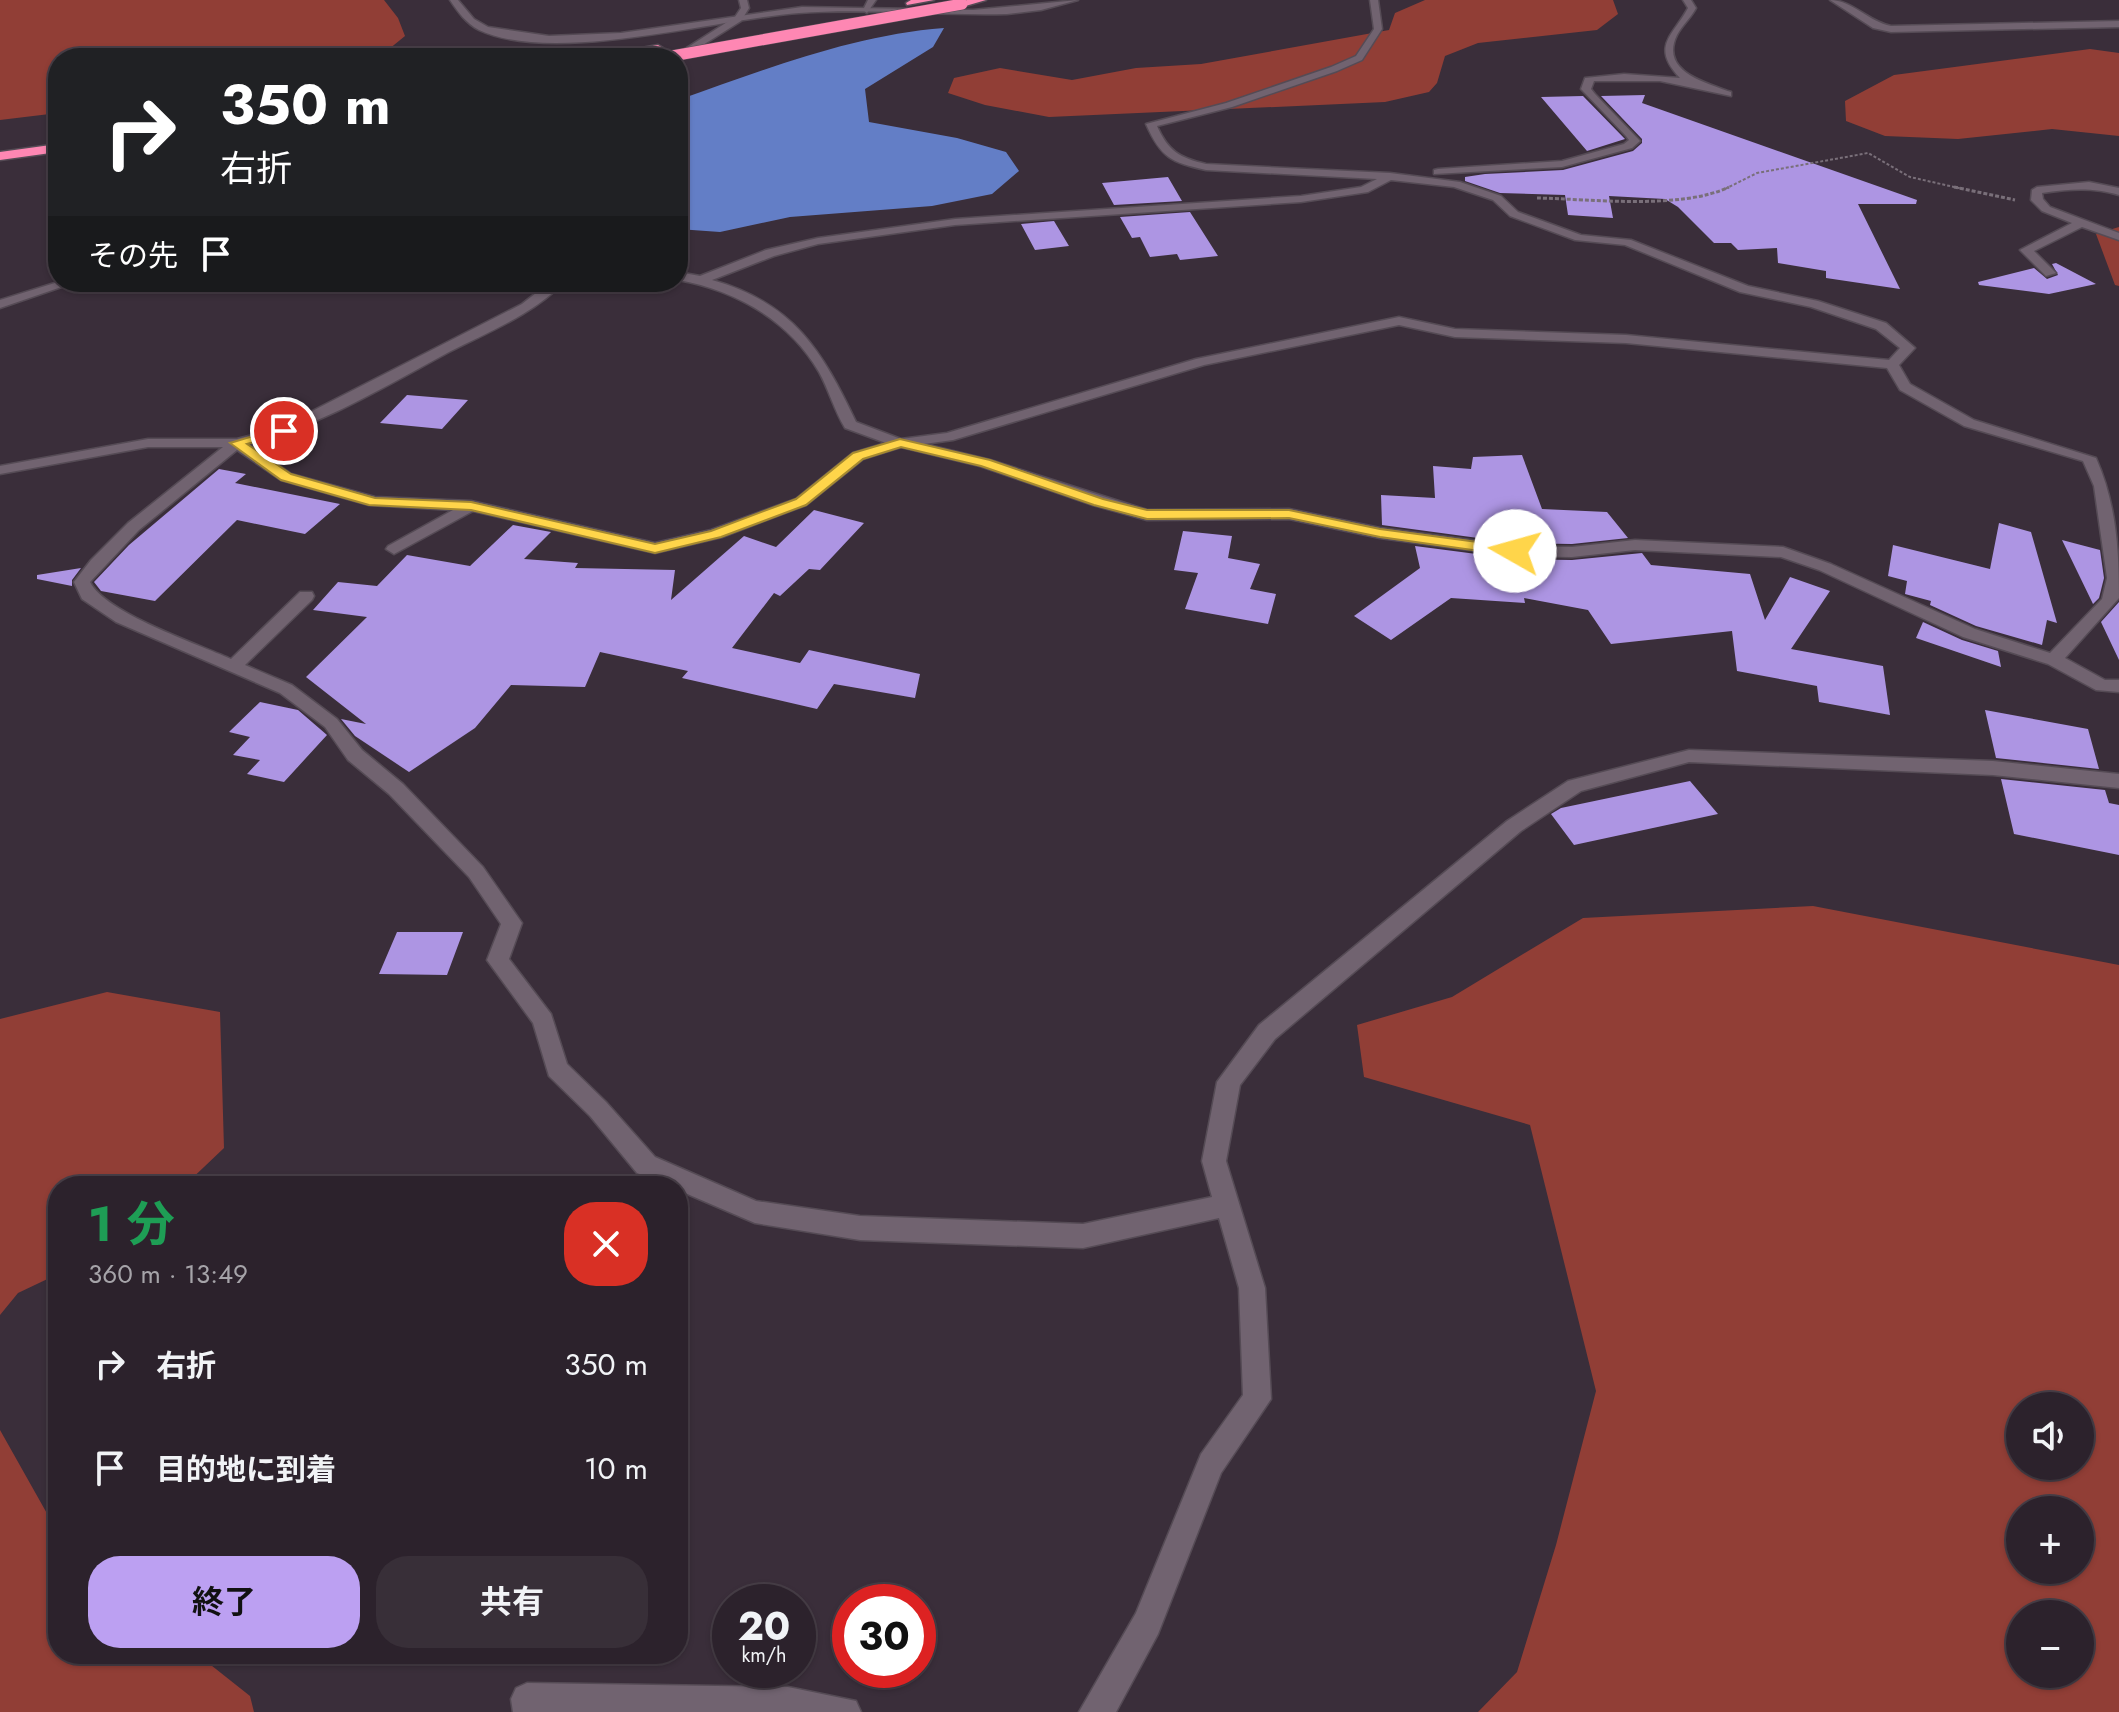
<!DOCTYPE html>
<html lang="ja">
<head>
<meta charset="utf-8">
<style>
	body { margin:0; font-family:Jost,"Noto Sans JP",sans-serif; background:#382f38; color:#f1f3f6; height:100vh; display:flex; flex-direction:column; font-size:30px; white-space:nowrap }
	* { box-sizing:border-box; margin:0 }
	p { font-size:26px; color:#a6a4a9 }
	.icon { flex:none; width:44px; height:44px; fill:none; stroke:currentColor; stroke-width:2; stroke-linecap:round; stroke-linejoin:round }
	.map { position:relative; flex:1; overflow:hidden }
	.side { position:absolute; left:48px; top:1176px; width:640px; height:488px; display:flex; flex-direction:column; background:#2c222c; border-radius:32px; box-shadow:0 2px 6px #0004,0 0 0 2px #483f48 }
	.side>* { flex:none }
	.guide { position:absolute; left:48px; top:48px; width:640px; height:244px; border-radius:32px; box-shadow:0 2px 6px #0004,0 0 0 2px #483f48; background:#202124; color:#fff; overflow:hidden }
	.tools { position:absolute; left:2006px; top:1392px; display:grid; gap:16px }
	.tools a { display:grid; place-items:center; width:88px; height:88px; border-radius:50%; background:#2c222c; box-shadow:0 2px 6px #0004,0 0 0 2px #483f48; font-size:40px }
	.speed { position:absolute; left:712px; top:1584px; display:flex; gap:16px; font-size:40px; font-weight:700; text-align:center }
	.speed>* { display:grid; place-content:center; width:104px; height:104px; border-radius:50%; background:#2c222c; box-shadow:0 2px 6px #0004,0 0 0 2px #483f48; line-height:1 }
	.speed small { font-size:20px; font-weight:400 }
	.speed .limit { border:12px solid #d22; background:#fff; color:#111 }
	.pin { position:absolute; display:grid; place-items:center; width:68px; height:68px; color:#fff; margin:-34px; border:4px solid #fff; border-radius:50%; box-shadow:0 2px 8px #0007 }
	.me { position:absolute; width:88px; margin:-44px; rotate:277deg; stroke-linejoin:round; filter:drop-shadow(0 0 6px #0008) }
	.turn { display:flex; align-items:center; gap:28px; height:168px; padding:0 40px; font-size:36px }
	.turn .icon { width:104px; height:104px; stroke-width:2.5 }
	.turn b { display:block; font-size:56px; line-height:68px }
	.then { display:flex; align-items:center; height:76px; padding:0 40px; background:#0003; gap:16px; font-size:30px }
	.round { display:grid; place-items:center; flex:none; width:84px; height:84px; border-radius:32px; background:#382f38 }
	.headline { display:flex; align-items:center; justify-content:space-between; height:136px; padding:0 40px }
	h1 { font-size:48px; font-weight:700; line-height:60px; color:#1e9e55 }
	.primary-button { display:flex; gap:16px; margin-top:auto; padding:16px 40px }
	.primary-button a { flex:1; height:92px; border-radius:32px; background:#bca0f2; color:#111; font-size:32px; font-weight:700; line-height:92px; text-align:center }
	.primary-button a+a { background:#382f38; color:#f1f3f6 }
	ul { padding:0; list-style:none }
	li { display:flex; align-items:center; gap:24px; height:104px; padding:0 40px }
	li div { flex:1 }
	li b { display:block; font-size:30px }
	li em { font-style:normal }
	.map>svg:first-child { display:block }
	.forest { fill:#913e36; fill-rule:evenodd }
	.water { fill:#637ec6 }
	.building { fill:#ad95e3 }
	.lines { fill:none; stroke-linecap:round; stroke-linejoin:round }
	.minor-casing { stroke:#554b55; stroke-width:3 }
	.tertiary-casing { stroke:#554b55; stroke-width:3 }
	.secondary-casing { stroke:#554b55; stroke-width:3 }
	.motorway-casing { stroke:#554b55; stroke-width:3 }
	.path-far1 { stroke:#796f79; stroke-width:2; stroke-dasharray:3 2; stroke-linecap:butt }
	.path { stroke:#796f79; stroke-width:3; stroke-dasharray:4 2; stroke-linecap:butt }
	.minor { fill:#716370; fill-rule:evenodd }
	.tertiary { fill:#716370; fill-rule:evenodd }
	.secondary { fill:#716370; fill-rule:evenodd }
	.motorway { fill:#fe87b3; fill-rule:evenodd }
	.motorway-bridge-casing { stroke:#554b55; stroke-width:12; stroke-linecap:butt }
	.motorway-bridge { stroke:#fe87b3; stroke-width:11 }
	.route { fill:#ffd54a; stroke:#a68a30; stroke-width:2 }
</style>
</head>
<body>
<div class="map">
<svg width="2119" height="1712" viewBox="0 0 2119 1712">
	<rect width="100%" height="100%" fill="#3a2e3a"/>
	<!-- forest -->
	<path class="forest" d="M 0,0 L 384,0 L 398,18 L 405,36 L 378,58 L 58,58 L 58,113 L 0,120 Z
		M 1425,0 L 1613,0 L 1618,14 L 1597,30 L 1478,43 L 1445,56 L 1437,83 L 1429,92 L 1385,102 L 1049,117 L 985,105 L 948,93 L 954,78 L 1000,68 L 1072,80 L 1136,68 L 1201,64 L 1389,30 L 1395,13 Z
		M 2090,49 L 2119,53 L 2119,136 L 2052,129 L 1958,139 L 1885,136 L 1846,121 L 1845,101 L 1894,75 Z
		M 2119,227 L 2119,286 L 2115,285 L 2096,234 Z
		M 1813,906 L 2119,965 L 2119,1712 L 1478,1712 L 1517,1672 L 1556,1545 L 1596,1391 L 1530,1125 L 1364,1077 L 1357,1025 L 1452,997 L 1583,918 ZM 2080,1406 L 2080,1466 L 2020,1466 L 2020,1406 ZM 2080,1510 L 2080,1570 L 2020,1570 L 2020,1510 ZM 2080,1614 L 2080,1674 L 2020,1674 L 2020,1614 Z
		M 107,992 L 220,1012 L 224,1148 L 184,1186 L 58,1186 L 58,1274 L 18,1293 L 0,1315 L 0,1019 Z
		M 0,1430 L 58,1533 L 58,1654 L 197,1654 L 250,1696 L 254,1712 L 0,1712 Z"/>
	<!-- water -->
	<path class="water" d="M 944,28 L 933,47 L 865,89 L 869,122 L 957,138 L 1006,152 L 1019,171 L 992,194 L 932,206 L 790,217 L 720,232 L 678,229 L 678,100 C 764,70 852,35 944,28 Z"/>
	<!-- building -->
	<path class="building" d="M 1645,95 L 1642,103 L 1917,200 L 1916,204 L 1858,204 L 1900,289 L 1826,278 L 1826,271 L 1778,263 L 1777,248 L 1738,250 L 1731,243 L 1714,243 L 1678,207 L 1665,199 L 1609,196 L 1613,218 L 1568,215 L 1565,195 L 1500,193 L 1465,181 L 1465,177 L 1485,174 L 1563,170 L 1633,151 L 1642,143 L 1642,139 L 1601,96 Z
		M 1583,96 L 1624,138 L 1625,139 L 1587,151 L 1541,97 Z
		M 1168,177 L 1182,201 L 1114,205 L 1102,183 Z
		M 1190,212 L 1218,256 L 1180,260 L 1177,254 L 1150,257 L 1140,237 L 1132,238 L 1120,217 Z
		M 1054,221 L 1069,246 L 1035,250 L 1021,224 Z
		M 2056,263 L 2096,284 L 2049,294 L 1979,285 L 1978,282 L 2034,268 L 2047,279 L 2058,275 L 2052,264 Z
		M 407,395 L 468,400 L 442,429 L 380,423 Z
		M 1522,455 L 1542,509 L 1607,512 L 1628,538 L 1572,544 L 1515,543 L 1382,525 L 1381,495 L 1435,498 L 1433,466 L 1471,469 L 1473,457 Z
		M 219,469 L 246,474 L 235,483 L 340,504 L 305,534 L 237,520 L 155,601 L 101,591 L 94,582 L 129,545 Z
		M 814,510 L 864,523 L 820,570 L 809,569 L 780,596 L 774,593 L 732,648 L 800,663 L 809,650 L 920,674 L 915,698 L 834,684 L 817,709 L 682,678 L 688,671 L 600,652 L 585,687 L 511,685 L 475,728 L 409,772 L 355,736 L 341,719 L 366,724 L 306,677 L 367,617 L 313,610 L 338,582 L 377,586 L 407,555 L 470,566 L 513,525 L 551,532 L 524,559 L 578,563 L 575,568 L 675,570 L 671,600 L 744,536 L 776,547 Z
		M 1999,523 L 2031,532 L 2057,623 L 2047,620 L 2042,645 L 1976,626 L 1930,605 L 1931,601 L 1905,594 L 1907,581 L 1888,576 L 1893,545 L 1990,569 Z
		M 1183,531 L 1232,536 L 1228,558 L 1260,564 L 1250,589 L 1276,594 L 1268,624 L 1185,609 L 1198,573 L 1174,570 Z
		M 2062,540 L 2100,550 L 2104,578 L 2099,598 L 2093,604 Z
		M 1415,546 L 1515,559 L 1572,560 L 1642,553 L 1651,565 L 1750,574 L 1765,620 L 1790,577 L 1830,591 L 1791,649 L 1883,666 L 1890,715 L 1819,702 L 1817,686 L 1737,671 L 1732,631 L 1611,644 L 1588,610 L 1524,598 L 1525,603 L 1451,598 L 1391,640 L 1354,616 L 1420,568 Z
		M 81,568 L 72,580 L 72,586 L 37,579 L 37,575 Z
		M 2119,602 L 2119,660 L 2101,622 Z
		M 1923,622 L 1962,640 L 1998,651 L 2001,667 L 1916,638 Z
		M 260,702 L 298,710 L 327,735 L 284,782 L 247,774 L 260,760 L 233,755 L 250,737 L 229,732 Z
		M 1985,710 L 2088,729 L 2099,769 L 1996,758 Z
		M 2001,779 L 2105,790 L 2109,803 L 2119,805 L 2119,855 L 2014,834 Z
		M 1690,781 L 1718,814 L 1574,845 L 1551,814 L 1561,808 Z
		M 397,932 L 463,932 L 447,975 L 379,974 Z"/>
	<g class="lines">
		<!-- minor casing -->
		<g class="minor-casing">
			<path id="minor" d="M 868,0 L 876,0 L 867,13 L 863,10 Z
				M 1370,0 L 1378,0 L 1382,29 L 1362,60 L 1337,71 L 1232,107 L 1157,126 C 1168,151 1180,158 1206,164 L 1390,173 L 1460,182 L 1501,196 L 1518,212 L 1581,235 L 1631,240 L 1748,286 L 1818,301 L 1886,323 L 1915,348 L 1899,365 L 1910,384 L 1974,420 L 2096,458 C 2116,503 2119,549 2119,598 L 2065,658 L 2105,680 L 2119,680 L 2119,692 L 2096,690 L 2048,664 L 1963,637 L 1819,570 L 1781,557 L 1635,550 L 1572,557 L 1515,556 L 1380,538 L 1289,519 L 1147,520 L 1093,505 L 980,466 L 901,447 L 863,459 L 806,505 L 722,537 L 655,553 L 473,511 L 394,554 L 386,549 L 388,546 L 453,510 L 369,505 L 281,480 L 237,450 L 139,530 L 90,582 C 105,613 198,644 231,659 L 300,592 L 312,592 L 314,596 L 312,600 L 245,665 L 292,685 L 337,719 L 362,750 L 403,784 L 483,867 L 522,923 L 509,959 L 551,1014 L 567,1064 L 606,1102 L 655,1157 L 756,1201 L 860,1216 L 1083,1224 L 1212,1197 L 1202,1161 L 1217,1082 L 1259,1025 L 1507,821 L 1568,781 L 1689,750 L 1993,761 L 2119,774 L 2119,788 L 1993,775 L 1689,762 L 1581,791 L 1521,831 L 1275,1039 L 1240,1085 L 1226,1161 L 1265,1288 L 1271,1399 L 1221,1473 L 1158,1634 L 1116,1712 L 1079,1712 L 1136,1613 L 1201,1454 L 1243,1395 L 1239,1288 L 1219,1218 L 1083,1248 L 860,1240 L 755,1223 L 678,1190 L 678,1186 L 668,1186 L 637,1173 L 590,1116 L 549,1076 L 533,1023 L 487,960 L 501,924 L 469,877 L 389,794 L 348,760 L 325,727 L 280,693 L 116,622 L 82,599 L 74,582 L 91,560 L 128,523 L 223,447 L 148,447 L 0,474 L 0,466 L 148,439 L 237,439 L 279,428 L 522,304 L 550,282 L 564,282 C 534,314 488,332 449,352 C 384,387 320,426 249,444 L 291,474 L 375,497 L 471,501 L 655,543 L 711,530 L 796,499 L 853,453 L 886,443 L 845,428 C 834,410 829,390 819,372 C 789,320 735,290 678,280 L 678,272 L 700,276 L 766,250 L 818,238 L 955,219 L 1301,196 L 1361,187 L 1377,179 L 1206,170 C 1171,162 1161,158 1146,124 L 1226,103 L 1331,67 L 1356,56 L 1374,29 ZM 1391,180 L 1454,187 L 1493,200 L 1510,216 L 1575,240 L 1625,245 L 1740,292 L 1811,307 L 1876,329 L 1900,348 L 1889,360 L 1626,335 L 1455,329 L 1399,317 L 1196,359 L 947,433 L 901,439 L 856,422 C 822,351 794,303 712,280 L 774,256 L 818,244 L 955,225 L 1301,202 L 1368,192 ZM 1399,325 L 1455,337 L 1626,343 L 1887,368 L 1900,390 L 1964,426 L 2083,461 L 2094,486 L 2107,578 L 2102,599 L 2050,653 L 1975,629 L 1831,564 L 1783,547 L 1635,540 L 1572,547 L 1515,546 L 1380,528 L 1289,509 L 1147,510 L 990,460 L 924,444 L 953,440 L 1204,365 Z
				M 1683,0 L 1691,0 L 1696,8 C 1691,18 1682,25 1677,35 C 1659,72 1707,83 1731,92 L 1731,96 L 1660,81 L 1594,81 L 1591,89 L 1595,94 L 1640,141 L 1632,148 L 1562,167 L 1434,174 L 1434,170 L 1438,169 L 1562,161 L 1624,144 L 1629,140 L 1626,136 L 1581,89 L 1585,78 L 1624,74 L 1680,78 C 1650,46 1673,36 1688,8 Z
				M 1830,0 C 1852,0 1869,22 1891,26 L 2119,21 L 2119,27 L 1891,32 L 1873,28 Z
				M 2089,182 L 2119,188 L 2119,195 C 2092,187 2070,189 2042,193 L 2043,199 L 2050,207 L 2119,233 L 2119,240 L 2082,227 L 2034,251 L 2056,273 L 2046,276 L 2020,250 L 2072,223 L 2042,211 L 2031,200 L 2032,190 L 2037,187 Z
				M 527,1683 L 788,1687 L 856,1701 L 861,1712 L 513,1712 L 511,1699 L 516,1688 Z"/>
		</g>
		<!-- tertiary casing -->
		<g class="tertiary-casing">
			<path id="tertiary" d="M 450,0 L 458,0 L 474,19 L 488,27 L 549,36 L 621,33 L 802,7 L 973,10 L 1078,0 L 1041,10 L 1007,14 C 938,16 868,8 799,13 C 716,19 554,65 479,30 C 466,23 458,12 450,0 Z"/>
		</g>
		<!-- secondary casing -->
		<g class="secondary-casing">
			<path id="secondary" d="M 739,0 L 747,0 L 749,8 L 741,21 L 679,60 L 671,58 L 735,17 L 741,8 Z
				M 58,282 L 76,282 L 0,308 L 0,300 Z"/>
		</g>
		<!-- motorway casing -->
		<g class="motorway-casing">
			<path id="motorway" d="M 911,0 L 934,0 L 907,5 L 906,3 Z
				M 967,0 L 986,0 L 962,7 L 957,4 Z
				M 658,45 L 663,48 L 662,50 L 614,58 L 587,58 Z
				M 58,144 L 58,152 L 0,160 L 0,152 Z"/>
		</g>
		<!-- path-far1 -->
		<path class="path-far1" d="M 1725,189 L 1757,173 L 1868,153 L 1910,177 L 1963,189"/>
		<!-- path -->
		<path class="path" d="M 1954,187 L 2015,200
			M 1537,198 C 1591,199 1681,210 1729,187"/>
		<!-- minor -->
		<use href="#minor" class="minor"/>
		<!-- tertiary -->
		<use href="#tertiary" class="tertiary"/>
		<!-- secondary -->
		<use href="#secondary" class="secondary"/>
		<!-- motorway -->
		<use href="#motorway" class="motorway"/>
		<!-- motorway-bridge casing -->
		<g class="motorway-bridge-casing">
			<path id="motorway-bridge" d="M 661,58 L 962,4"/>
		</g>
		<!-- motorway-bridge -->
		<use href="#motorway-bridge" class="motorway-bridge"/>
	</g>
	<!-- route -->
	<path class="route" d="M 284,427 L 289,428 L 289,433 L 247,444 L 291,474 L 375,498 L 471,502 L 655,544 L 711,531 L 796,499 L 853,453 L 900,439 L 990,460 L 1103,499 L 1147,510 L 1289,510 L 1380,529 L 1515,547 L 1522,551 L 1515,556 L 1380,537 L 1289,518 L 1147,519 L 1094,505 L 981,466 L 901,447 L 863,459 L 806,505 L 721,537 L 655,553 L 471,510 L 369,505 L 281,480 L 230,443 Z"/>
</svg>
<div class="tools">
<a><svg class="icon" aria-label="sound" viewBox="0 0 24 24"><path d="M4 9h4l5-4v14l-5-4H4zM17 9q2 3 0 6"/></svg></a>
<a>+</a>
<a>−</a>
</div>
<div class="speed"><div>20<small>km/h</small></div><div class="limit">30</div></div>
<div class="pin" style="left:284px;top:431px;background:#d93025"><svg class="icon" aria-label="arrive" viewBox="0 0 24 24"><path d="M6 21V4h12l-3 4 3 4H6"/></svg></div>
<svg class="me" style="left:1515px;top:551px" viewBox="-20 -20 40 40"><circle r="19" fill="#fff"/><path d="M0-13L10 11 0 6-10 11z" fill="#ffd54a"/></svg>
<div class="guide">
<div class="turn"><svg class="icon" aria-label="right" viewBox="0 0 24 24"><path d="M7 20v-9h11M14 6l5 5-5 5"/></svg><div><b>350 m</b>右折</div></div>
<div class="then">その先<svg class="icon" aria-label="arrive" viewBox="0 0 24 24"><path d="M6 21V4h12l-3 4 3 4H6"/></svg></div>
</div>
<section class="side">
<div class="headline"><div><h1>1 分</h1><p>360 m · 13:49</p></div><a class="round" style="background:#d93025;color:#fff"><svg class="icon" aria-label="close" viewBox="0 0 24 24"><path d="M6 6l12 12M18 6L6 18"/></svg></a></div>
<ul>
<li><svg class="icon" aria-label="right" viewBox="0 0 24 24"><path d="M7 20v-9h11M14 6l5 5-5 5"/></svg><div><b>右折</b></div><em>350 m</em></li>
<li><svg class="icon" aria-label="arrive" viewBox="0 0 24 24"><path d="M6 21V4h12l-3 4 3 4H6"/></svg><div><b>目的地に到着</b></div><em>10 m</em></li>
</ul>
<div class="primary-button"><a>終了</a><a>共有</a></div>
</section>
</div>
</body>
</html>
